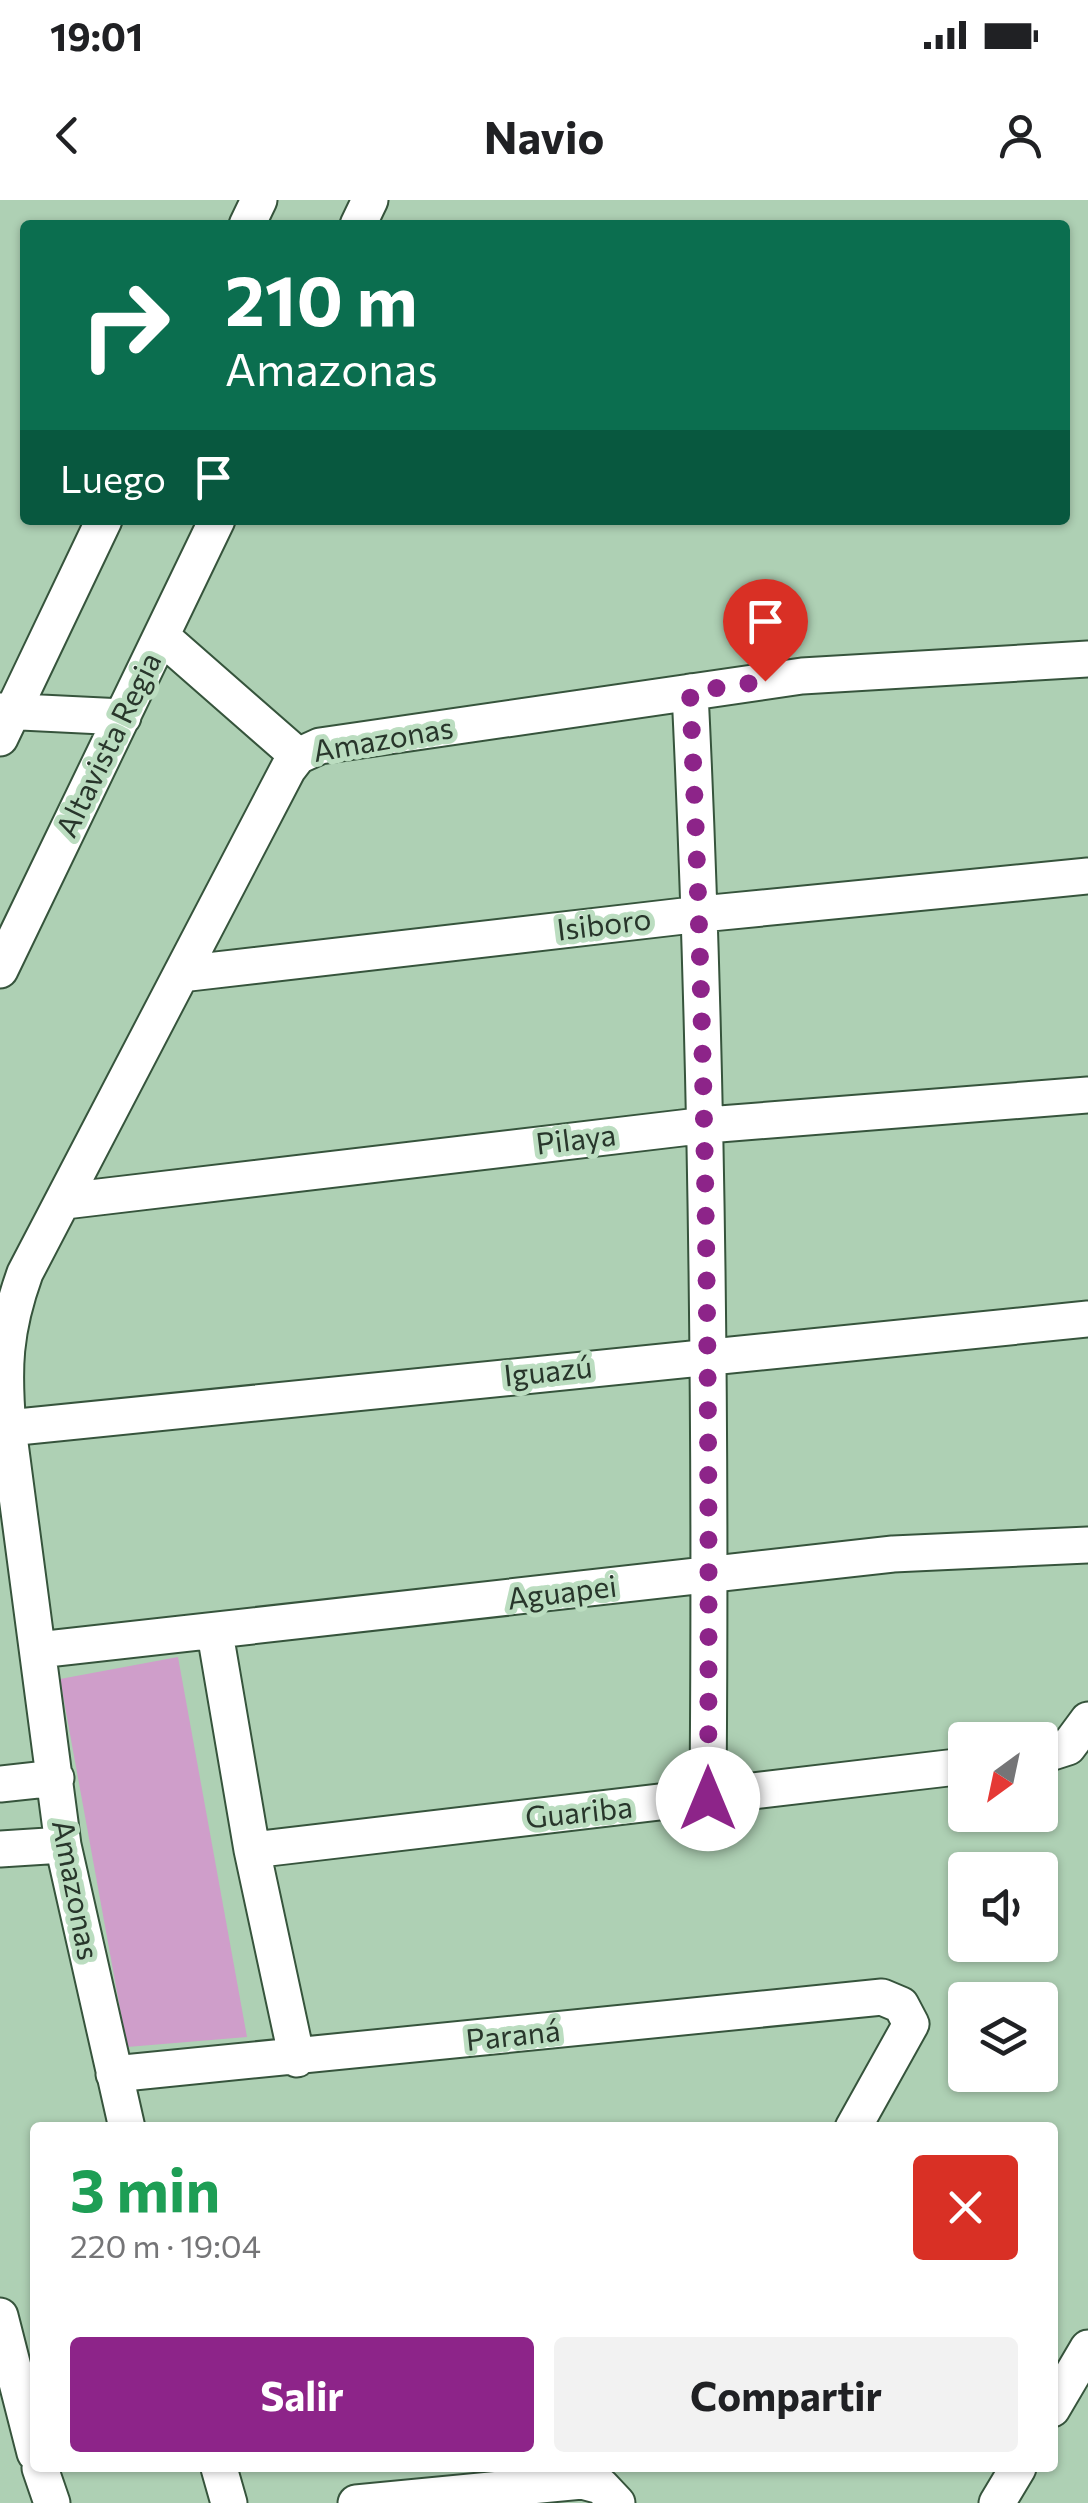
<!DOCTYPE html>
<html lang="es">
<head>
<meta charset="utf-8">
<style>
	body { margin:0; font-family:Commissioner,sans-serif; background:#f2f2f2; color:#202124; height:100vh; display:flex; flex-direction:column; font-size:38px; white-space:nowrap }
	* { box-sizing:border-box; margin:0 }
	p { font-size:32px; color:#757577 }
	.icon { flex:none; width:55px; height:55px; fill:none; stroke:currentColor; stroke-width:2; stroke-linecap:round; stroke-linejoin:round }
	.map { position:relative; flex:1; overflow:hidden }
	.side { position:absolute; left:30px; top:1922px; width:1028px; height:350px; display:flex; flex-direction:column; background:#fff; border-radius:10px; box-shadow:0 2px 8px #0004 }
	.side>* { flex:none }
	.top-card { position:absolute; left:20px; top:20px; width:1050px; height:305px; border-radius:10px; box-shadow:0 2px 8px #0004; background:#0b6e4f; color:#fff; overflow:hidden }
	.needle { width:65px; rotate:213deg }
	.tools { position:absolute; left:948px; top:1522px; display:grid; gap:20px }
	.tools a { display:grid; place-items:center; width:110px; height:110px; border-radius:10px; background:#fff; box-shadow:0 2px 8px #0004; font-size:50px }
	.pin { position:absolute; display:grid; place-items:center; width:85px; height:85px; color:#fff; margin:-102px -42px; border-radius:50% 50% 50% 0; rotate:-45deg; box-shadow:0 0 10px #0007 }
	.pin .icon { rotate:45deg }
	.me { position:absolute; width:110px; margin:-55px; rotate:0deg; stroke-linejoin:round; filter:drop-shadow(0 0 8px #0008) }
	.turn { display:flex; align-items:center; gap:35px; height:210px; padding:0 40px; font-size:45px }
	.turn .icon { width:130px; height:130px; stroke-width:2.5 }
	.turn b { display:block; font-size:70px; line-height:85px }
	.then { display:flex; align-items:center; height:95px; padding:0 40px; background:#0003; gap:20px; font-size:38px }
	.round { display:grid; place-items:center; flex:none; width:105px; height:105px; border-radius:10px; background:#f2f2f2 }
	.head { display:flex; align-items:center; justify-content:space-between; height:170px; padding:0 40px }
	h1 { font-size:60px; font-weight:700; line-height:75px; color:#1e9e55 }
	.action { display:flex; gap:20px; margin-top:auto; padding:20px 40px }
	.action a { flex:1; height:115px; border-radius:10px; background:#8d2489; color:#fff; font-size:40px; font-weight:700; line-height:115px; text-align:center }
	.action a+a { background:#f2f2f2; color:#202124 }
	.status { display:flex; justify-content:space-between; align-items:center; height:70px; padding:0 50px; background:#fff; direction:ltr }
	.status svg { height:28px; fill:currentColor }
	header { display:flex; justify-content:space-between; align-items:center; height:130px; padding:0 40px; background:#fff; font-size:45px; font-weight:700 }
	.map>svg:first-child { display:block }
	.green { fill:#cf9eca }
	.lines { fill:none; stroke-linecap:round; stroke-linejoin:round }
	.street-casing { stroke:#36543c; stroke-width:39 }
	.street { stroke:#fff; stroke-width:35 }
	.route { stroke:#8d2489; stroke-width:18; stroke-dasharray:0 32.4 }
	.labels { text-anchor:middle; stroke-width:10; stroke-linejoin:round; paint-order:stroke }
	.street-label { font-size:30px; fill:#28362b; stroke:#bbddc0 }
</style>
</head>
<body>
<div class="status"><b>19:01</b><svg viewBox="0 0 49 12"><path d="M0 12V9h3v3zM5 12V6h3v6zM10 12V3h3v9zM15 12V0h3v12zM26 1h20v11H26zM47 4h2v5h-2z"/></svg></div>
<header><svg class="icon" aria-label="back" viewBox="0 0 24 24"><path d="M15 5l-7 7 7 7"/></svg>Navio<svg class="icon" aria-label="person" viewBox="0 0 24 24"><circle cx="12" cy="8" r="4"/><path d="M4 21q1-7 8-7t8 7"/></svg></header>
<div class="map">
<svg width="1088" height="2303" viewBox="0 0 1088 2303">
	<rect width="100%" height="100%" fill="#aed0b4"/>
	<!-- green -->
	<path class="green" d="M 178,1457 L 247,1837 L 127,1847 L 60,1479 Z"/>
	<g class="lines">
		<!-- street casing -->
		<g class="street-casing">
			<path id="street" d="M 247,25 L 259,0
				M 358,25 L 370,0
				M 161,436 L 298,556
				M 690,492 C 708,861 711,1229 708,1599
				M 0,511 L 123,517
				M 0,538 L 104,320
				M 0,770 L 217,320
				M 181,774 L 701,714 L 1088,676
				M 65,1001 L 707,925 L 1088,895
				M 8,1228 L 1088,1119
				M 215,1433 L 252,1650 L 297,1859
				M 38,1450 L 893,1354 L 1088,1345
				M 1040,1556 L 1068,1547 L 1088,1520
				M 0,1584 L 56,1578
				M 0,1649 L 63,1645
				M 252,1650 L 965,1566
				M 114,1874 L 882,1797 L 901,1805 L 911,1824 L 853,1928
				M 127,1928 L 63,1645 L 8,1228 C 3,1168 4,1131 25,1073 L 288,569 L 298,556 L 320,546 L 802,476 L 1088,459
				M 0,2116 L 35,2253
				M 1052,2209 L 1088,2148
				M 40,2268 L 52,2303
				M 219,2268 L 229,2303
				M 356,2303 L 582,2281 L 601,2286 L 617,2303
				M 997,2303 L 1018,2268"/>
		</g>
		<!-- street -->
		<use href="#street" class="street"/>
	</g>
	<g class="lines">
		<!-- route -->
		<path class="route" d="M 708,1599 C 710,1229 707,861 690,492 L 765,481"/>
	</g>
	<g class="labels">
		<!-- street labels -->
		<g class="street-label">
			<text transform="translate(383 540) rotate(-10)" y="10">Amazonas</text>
			<text transform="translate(109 545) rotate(-64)" y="10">Altavista Regia</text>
			<text transform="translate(604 725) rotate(-7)" y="10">Isiboro</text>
			<text transform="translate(576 940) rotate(-7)" y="10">Pilaya</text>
			<text transform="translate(548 1172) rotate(-6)" y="10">Iguazú</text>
			<text transform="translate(562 1393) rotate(-7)" y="10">Aguapei</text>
			<text transform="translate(579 1613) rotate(-6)" y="10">Guariba</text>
			<text transform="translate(75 1690) rotate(79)" y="10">Amazonas</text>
			<text transform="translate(513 1836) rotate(-6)" y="10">Paraná</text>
		</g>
	</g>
</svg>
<div class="tools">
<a><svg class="needle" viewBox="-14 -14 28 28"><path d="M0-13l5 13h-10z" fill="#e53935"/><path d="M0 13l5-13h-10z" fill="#757577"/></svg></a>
<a><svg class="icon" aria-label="sound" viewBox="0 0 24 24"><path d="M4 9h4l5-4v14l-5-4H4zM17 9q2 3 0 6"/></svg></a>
<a><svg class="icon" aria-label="layers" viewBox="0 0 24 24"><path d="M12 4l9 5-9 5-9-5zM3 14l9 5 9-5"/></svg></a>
</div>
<div class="pin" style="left:765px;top:481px;background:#d93025"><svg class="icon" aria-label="arrive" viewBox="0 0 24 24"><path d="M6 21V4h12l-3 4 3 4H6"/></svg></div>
<svg class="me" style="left:708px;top:1599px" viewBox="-20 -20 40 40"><circle r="19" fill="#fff"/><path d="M0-13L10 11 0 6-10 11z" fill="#8d2489"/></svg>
<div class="top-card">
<div class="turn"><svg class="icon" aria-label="right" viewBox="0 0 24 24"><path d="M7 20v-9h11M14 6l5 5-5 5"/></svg><div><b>210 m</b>Amazonas</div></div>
<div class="then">Luego<svg class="icon" aria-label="arrive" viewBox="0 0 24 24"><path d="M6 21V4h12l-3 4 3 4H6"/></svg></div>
</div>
<section class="side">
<div class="head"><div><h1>3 min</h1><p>220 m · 19:04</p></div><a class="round" style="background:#d93025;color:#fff"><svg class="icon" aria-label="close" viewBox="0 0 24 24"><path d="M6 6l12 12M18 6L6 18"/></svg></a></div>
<div class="action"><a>Salir</a><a>Compartir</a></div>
</section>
</div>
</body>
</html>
